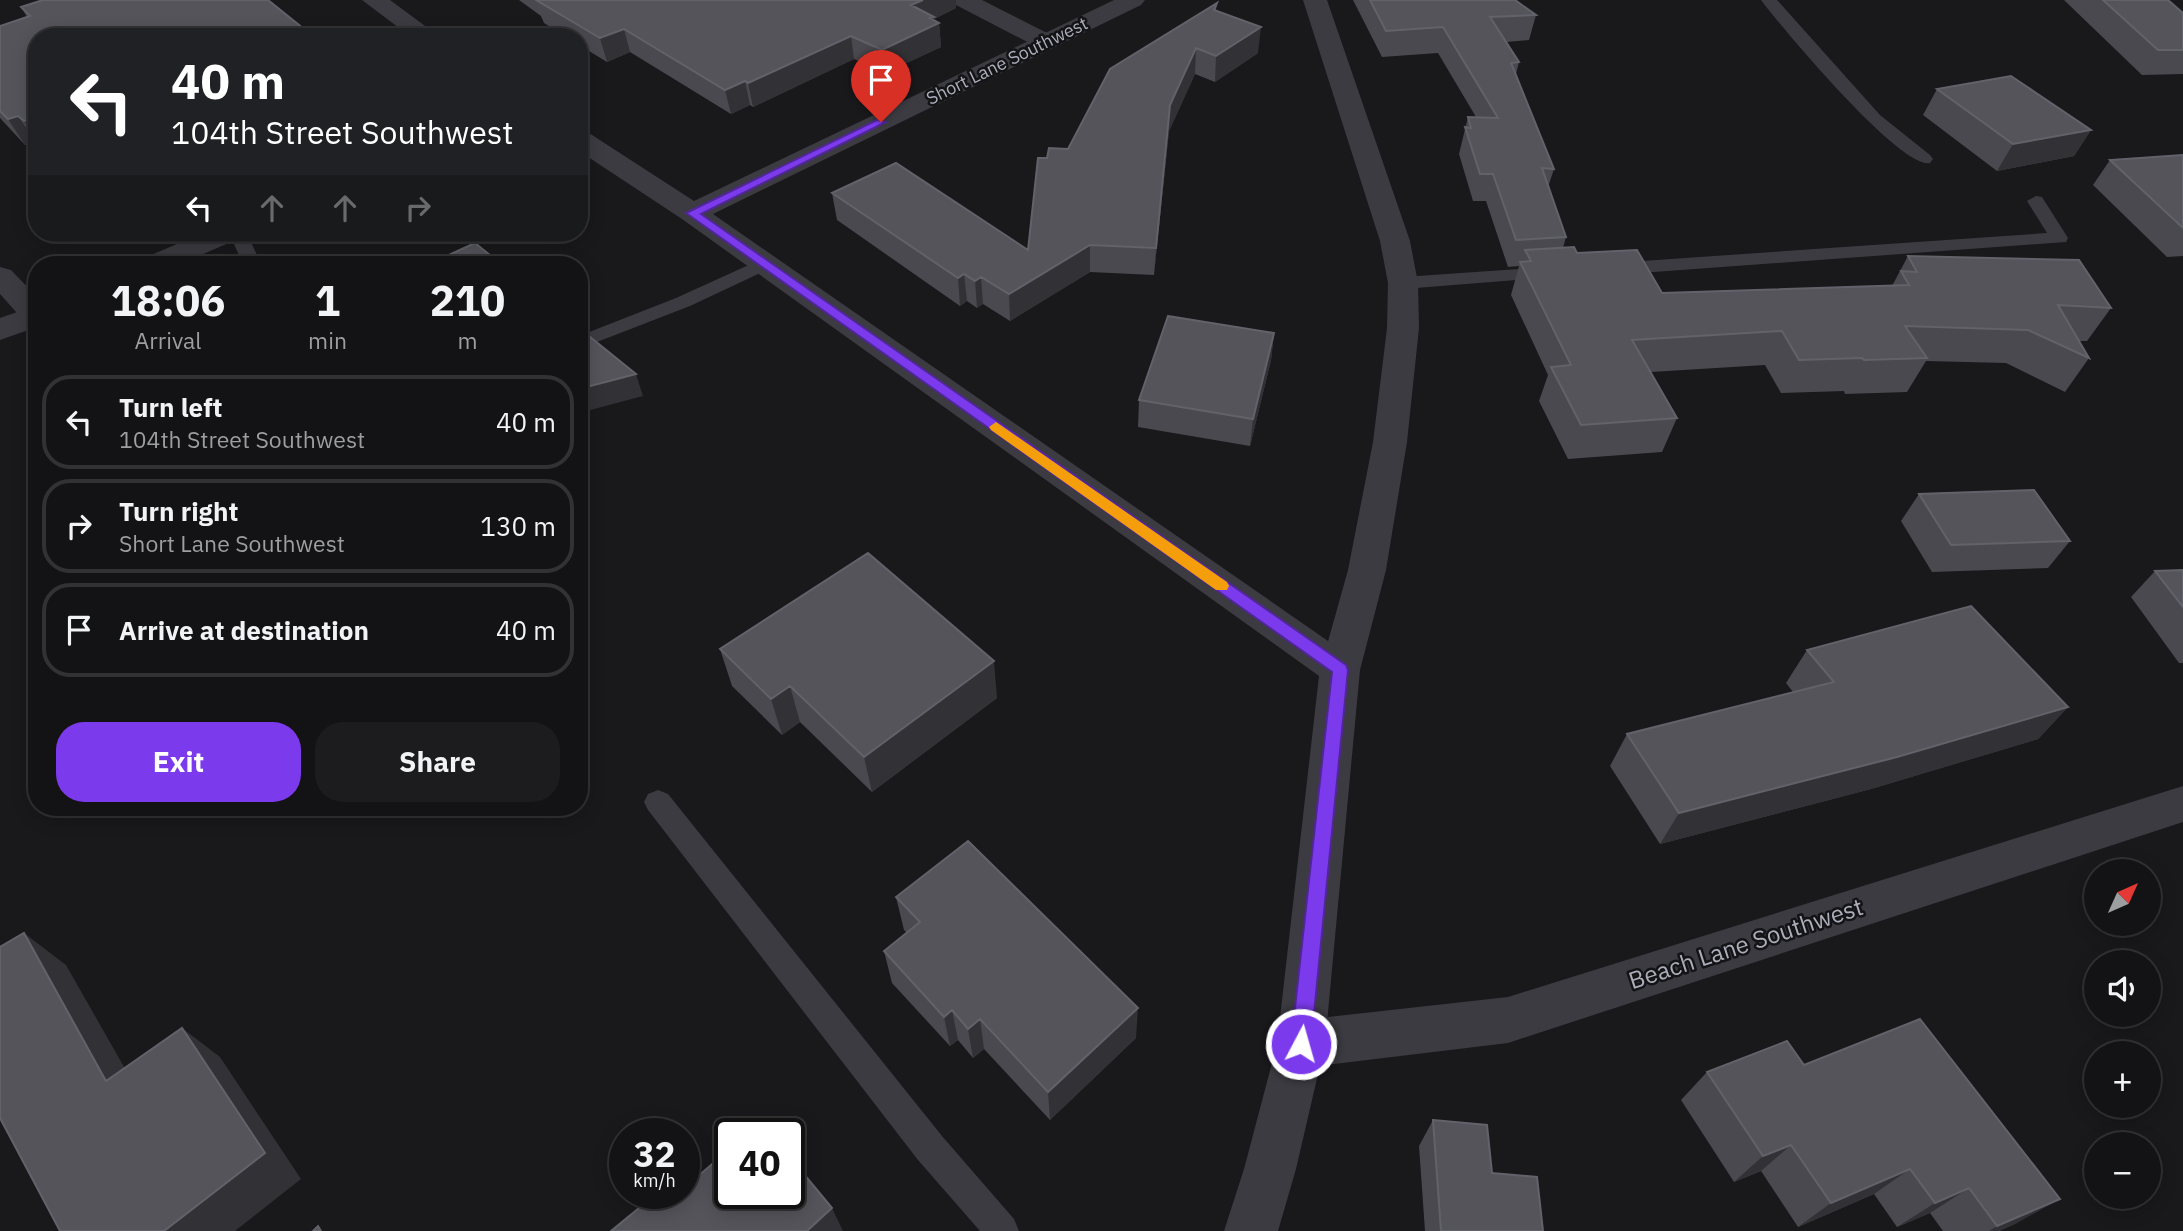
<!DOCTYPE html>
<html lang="en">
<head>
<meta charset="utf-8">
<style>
	body { margin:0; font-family:"IBM Plex Sans",sans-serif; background:#1c1b1d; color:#f1f3f6; height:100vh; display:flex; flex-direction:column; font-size:26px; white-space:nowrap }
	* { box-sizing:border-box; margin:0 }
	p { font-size:23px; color:#9d9ea0 }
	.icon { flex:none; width:38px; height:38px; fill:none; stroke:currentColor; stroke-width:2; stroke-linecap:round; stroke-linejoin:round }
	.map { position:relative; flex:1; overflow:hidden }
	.side { position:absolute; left:28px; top:256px; width:560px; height:560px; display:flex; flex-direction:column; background:#131214; border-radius:28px; box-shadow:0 4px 18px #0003,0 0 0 2px #323234 }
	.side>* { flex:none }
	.top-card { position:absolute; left:28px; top:28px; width:560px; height:214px; border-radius:28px; box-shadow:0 4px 18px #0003,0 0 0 2px #323234; background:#202124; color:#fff; overflow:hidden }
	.needle { width:46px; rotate:45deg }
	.tools { position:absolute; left:2084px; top:859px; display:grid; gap:14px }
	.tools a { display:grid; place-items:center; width:77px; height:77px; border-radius:50%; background:#131214; box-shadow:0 4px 18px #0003,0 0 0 2px #323234; font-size:35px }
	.speed { position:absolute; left:609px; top:1118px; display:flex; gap:14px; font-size:35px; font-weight:700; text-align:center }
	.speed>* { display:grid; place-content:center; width:91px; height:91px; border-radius:50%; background:#131214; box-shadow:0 4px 18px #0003,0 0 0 2px #323234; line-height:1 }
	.speed small { font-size:18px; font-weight:400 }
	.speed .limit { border:4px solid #111; border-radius:10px; background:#fff; color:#111 }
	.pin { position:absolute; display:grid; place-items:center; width:60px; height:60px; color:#fff; margin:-72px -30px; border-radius:50% 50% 50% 0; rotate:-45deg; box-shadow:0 0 7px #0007 }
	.pin .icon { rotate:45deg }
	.me { position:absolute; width:77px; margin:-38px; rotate:6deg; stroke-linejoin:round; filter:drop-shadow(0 0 5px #0008) }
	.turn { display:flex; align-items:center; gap:24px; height:147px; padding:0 28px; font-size:32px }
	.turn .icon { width:91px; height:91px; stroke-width:2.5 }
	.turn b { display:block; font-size:49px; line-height:60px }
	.lanes { display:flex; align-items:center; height:66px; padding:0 28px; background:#0003; justify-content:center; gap:35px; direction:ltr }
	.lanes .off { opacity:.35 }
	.eta { display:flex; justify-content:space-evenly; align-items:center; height:119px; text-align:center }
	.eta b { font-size:42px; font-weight:700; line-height:49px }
	.action { display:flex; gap:14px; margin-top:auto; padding:14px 28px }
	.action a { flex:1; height:80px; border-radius:28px; background:#7c3aed; color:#fff; font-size:28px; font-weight:700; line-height:80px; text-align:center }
	.action a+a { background:#1c1b1d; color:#f1f3f6 }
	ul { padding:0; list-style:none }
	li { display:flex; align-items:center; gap:21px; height:94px; margin:0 14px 10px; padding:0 14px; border:4px solid #323234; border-radius:28px }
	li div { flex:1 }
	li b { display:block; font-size:26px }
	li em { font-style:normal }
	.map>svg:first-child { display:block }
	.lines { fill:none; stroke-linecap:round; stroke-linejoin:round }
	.service { fill:#3c3b41; fill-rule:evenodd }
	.minor { fill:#3c3b41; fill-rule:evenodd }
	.tertiary { fill:#3c3b41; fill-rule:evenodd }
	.wall { fill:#4a494f }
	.shaded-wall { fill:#323135 }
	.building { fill:#55545b; stroke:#62626a; stroke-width:2 }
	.route { fill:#7c3aed; stroke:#51269a; stroke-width:2 }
	.slow { fill:#f59e0b }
	.labels { text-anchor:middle; stroke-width:5; stroke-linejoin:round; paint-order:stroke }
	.far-street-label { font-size:18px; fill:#abadba; stroke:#141316 }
	.near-street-label { font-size:24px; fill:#abadba; stroke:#141316 }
</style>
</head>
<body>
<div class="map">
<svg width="2183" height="1231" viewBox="0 0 2183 1231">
	<rect width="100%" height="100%" fill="#19181b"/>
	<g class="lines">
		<!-- service -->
		<path class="service" d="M 1761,0 L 1777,0 L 1880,115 L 1930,155 L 1933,159 L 1930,163 C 1901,170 1782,28 1761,0 Z
			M 2036,196 L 2042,197 L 2068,238 L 2066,242 L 1613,275 L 1603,269 L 1613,263 L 2047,233 L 2027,201 Z
			M 229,233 L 247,233 L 261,264 L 243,264 Z
			M 764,258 L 774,264 L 771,268 L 690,306 L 579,349 L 579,336 L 676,298 Z
			M 1549,267 L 1559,273 L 1556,277 L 1403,289 L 1393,283 L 1403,277 Z
			M 658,790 L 668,794 L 942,1136 L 1014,1219 L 1019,1231 L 980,1231 L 918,1160 L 648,810 L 644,802 L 648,794 Z"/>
		<!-- minor -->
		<path class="minor" d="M 952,0 L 982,0 L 1055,37 L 1058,42 L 1055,47 L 1046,49 L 1037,47 L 956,5 Z
			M 1303,0 L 1327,0 L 1410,241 L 1418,283 L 1419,328 L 1407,442 L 1386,570 L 1360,670 L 1354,681 L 1340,686 L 1326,681 L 1320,670 L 1348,570 L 1373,442 L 1387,328 L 1388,283 L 1380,241 Z
			M 0,267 L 11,270 L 37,297 L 37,325 L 25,322 L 0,294 Z
			M 2183,786 L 2183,822 L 1508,1043 L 1301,1068 L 1284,1061 L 1277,1044 L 1284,1027 L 1301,1020 L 1508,997 Z"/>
		<!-- tertiary -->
		<path class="tertiary" d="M 362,0 L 390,0 L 440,37 L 411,37 Z
			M 1114,0 L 1145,0 L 1141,5 L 713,214 L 1354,659 L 1360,670 L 1325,1044 L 1296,1169 L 1278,1231 L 1224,1231 L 1244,1169 L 1277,1044 L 1319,676 L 682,219 L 579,151 L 579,131 L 589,133 L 694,201 Z
			M 203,233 L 243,233 L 238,239 L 180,264 L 140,264 L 144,258 Z
			M 37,305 L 37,327 L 0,340 L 0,318 Z"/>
	</g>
	<!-- wall -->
	<path class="wall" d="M 43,0 L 37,37 L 37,143 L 35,141 L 25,145 L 0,118 L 0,26 L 27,17 L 21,7 Z
		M 519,0 L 956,0 L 956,8 L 934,19 L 934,21 L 939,23 L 941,47 L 885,73 L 854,59 L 753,107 L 750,105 L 731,114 L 630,52 L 607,62 L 579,45 L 579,37 L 566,37 L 544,23 L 541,16 Z
		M 1353,0 L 1515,0 L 1536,15 L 1529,40 L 1506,42 L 1519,62 L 1516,74 L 1554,169 L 1548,187 L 1566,237 L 1563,248 L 1577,253 L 1662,293 L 1892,286 L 1908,256 L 2111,308 L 2087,341 L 2079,341 L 2089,358 L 2065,392 L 2006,363 L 1926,361 L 1907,392 L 1845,394 L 1844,391 L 1781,393 L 1765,365 L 1651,372 L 1677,418 L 1662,452 L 1568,459 L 1539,401 L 1548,375 L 1511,295 L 1519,266 L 1508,267 L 1486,201 L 1473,201 L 1459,154 L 1468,117 L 1476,117 L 1438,53 L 1382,57 Z
		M 2064,0 L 2168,0 L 2183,13 L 2183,74 L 2142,75 Z
		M 1217,3 L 1216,10 L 1258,53 L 1215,82 L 1195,74 L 1169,131 L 1154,275 L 1090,272 L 1010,321 L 983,304 L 977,308 L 967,301 L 960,306 L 837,220 L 832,193 L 1028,250 L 1047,158 L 1068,149 Z
		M 1937,89 L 2091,130 L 2074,156 L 1997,171 L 1923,115 Z
		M 2183,155 L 2183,256 L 2167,257 L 2093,185 L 2110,160 Z
		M 1274,333 L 1271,360 L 1250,446 L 1138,427 L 1139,400 Z
		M 1919,494 L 2070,541 L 2048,568 L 1932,572 L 1901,521 Z
		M 2183,570 L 2183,663 L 2179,663 L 2131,597 L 2155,571 Z
		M 720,649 L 997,698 L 872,792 L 800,722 L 782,735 L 732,686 Z
		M 1807,650 L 2068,707 L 2038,739 L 1871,789 L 1660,844 L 1610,766 L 1627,734 L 1793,692 L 1786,683 Z
		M 896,897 L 1136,1038 L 1050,1120 L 984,1049 L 973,1058 L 958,1040 L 950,1046 L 892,983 L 884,951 L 907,933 L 904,930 Z
		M 1804,1065 L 2017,1223 L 1999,1231 L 1943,1231 L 1930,1213 L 1897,1227 L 1874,1194 L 1798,1227 L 1761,1171 L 1734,1182 L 1681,1100 L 1707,1072 Z
		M 1433,1120 L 1492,1173 L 1543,1231 L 1425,1231 L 1419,1146 Z"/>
	<!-- shaded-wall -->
	<path class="shaded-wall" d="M 923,0 L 956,0 L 956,8 L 934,19 L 935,26 L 939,23 L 941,47 L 885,73 L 882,50 L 911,5 Z
		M 1261,27 L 1258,53 L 1215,82 L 1216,56 Z
		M 624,29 L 630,52 L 607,62 L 600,38 Z
		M 851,36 L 854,59 L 753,107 L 748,83 Z
		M 1196,48 L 1195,74 L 1169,131 L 1154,275 L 1156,248 L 1170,105 Z
		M 745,81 L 750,105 L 731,114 L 725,90 Z
		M 18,116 L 35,141 L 25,145 L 8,119 Z
		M 37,117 L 37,141 L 24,121 Z
		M 2091,130 L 2074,156 L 1997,171 L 2013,144 Z
		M 1090,245 L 1090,272 L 1010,321 L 1009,294 Z
		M 964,274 L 967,301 L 960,306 L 958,278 Z
		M 981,277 L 983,304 L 977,308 L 975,281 Z
		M 1274,333 L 1271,360 L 1250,446 L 1253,419 Z
		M 636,374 L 643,396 L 579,413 L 579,389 Z
		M 994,661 L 997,698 L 872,792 L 864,757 Z
		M 790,686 L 800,722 L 782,735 L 771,699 Z
		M 2068,707 L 2038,739 L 1871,789 L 1660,844 L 1679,813 Z
		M 24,933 L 66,965 L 148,1109 L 106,1081 Z
		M 1138,1008 L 1136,1038 L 1050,1120 L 1048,1092 Z
		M 952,1010 L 958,1040 L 950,1046 L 944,1017 Z
		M 980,1019 L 984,1049 L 973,1058 L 968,1029 Z
		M 182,1028 L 220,1057 L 301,1179 L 235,1231 L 164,1231 Z
		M 1791,1145 L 1761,1171 L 1734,1182 L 1763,1156 Z
		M 1910,1169 L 1874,1194 L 1798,1227 L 1831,1203 Z
		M 1969,1188 L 1930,1213 L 1897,1227 L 1935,1203 Z
		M 2060,1199 L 2017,1223 L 1999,1231 L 1989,1231 L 1997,1226 Z
		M 832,1208 L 843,1231 L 807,1231 Z"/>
	<!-- building -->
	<path class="building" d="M 43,0 L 268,0 L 314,37 L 37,37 L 37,117 L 24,121 L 18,116 L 8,119 L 0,111 L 0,26 L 30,16 L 21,7 Z
		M 536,0 L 923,0 L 911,5 L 934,17 L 930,18 L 939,23 L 882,50 L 851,36 L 748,83 L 745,81 L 725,90 L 624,29 L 600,38 Z
		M 1370,0 L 1515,0 L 1536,15 L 1490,17 L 1519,62 L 1511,63 L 1554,169 L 1542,168 L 1566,237 L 1516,240 L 1493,174 L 1480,174 L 1465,127 L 1471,128 L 1468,117 L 1498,118 L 1443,27 L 1386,31 Z
		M 2103,0 L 2168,0 L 2183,13 L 2183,50 L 2158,50 Z
		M 1217,3 L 1214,10 L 1261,27 L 1216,56 L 1196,48 L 1170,105 L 1156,248 L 1090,245 L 1009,294 L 981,277 L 975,281 L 964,274 L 958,278 L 832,193 L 896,163 L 1028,250 L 1038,158 L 1047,158 L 1049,148 L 1068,149 L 1110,69 Z
		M 2011,76 L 2091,130 L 2013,144 L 1937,89 Z
		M 2183,155 L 2183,228 L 2110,160 Z
		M 475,243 L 501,264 L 429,264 Z
		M 1574,247 L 1577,253 L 1637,250 L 1662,293 L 1909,285 L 1901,271 L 1917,272 L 1908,256 L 2079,260 L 2111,308 L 2058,305 L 2089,358 L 2028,330 L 1905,326 L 1927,358 L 1864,360 L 1862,358 L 1799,360 L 1782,331 L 1632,340 L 1677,418 L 1581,425 L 1551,367 L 1571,365 L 1520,262 L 1531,261 L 1525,250 Z
		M 1168,316 L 1274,333 L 1253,419 L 1139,400 Z
		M 579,328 L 636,374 L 579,389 Z
		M 2034,490 L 2070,541 L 1951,545 L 1919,494 Z
		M 868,553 L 994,661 L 864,757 L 790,686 L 771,699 L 720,649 Z
		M 2183,570 L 2183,607 L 2155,571 Z
		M 1971,606 L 2068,707 L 1897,757 L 1679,813 L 1627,734 L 1834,682 L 1807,650 Z
		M 968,841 L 1138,1008 L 1048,1092 L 980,1019 L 968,1029 L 952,1010 L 944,1017 L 884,951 L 920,922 L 896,897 Z
		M 24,933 L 106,1081 L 182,1028 L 265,1153 L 164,1231 L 60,1231 L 0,1118 L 0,947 Z
		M 1920,1019 L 2060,1199 L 1997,1226 L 1969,1188 L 1935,1203 L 1910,1169 L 1831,1203 L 1791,1145 L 1763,1156 L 1707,1072 L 1787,1041 L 1804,1065 Z
		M 1433,1120 L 1487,1125 L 1492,1173 L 1537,1177 L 1543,1231 L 1441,1231 Z
		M 762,1122 L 771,1134 L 748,1134 Z
		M 730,1149 L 730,1194 L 789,1194 L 789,1156 L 832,1208 L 807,1231 L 611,1231 L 656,1194 L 668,1194 L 672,1199 L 678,1194 L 684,1194 L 684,1188 Z
		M 318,1226 L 321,1231 L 313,1231 Z"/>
	<!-- route -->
	<path class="route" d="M 877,120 L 886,122 L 701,214 L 1346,665 L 1348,670 L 1311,1044 L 1308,1051 L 1301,1054 L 1294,1051 L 1291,1044 L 1332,672 L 686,213 Z"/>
	<!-- slow -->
	<path class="slow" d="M 996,422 L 1227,582 L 1229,586 L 1227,590 L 1216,590 L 991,430 L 989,427 Z"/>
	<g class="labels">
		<!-- far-street labels -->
		<g class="far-street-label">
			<text transform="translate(1007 61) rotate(-26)" y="6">Short Lane Southwest</text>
		</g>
		<!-- near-street labels -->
		<g class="near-street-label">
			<text transform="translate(1746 944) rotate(-18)" y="8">Beach Lane Southwest</text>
		</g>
	</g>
</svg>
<div class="tools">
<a><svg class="needle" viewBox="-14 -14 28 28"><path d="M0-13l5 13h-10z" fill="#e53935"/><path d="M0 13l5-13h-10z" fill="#9d9ea0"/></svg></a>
<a><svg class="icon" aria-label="sound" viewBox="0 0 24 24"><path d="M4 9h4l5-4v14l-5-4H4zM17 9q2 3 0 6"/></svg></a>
<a>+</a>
<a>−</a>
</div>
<div class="speed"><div>32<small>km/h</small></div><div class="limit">40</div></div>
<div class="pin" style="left:881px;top:122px;background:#d93025"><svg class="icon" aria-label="arrive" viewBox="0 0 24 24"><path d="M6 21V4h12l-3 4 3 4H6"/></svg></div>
<svg class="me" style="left:1301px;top:1044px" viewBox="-20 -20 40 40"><circle r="17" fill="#7c3aed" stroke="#fff" stroke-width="3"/><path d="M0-11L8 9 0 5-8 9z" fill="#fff"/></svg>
<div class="top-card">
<div class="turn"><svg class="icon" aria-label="left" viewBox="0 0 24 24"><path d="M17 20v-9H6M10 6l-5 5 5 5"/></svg><div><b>40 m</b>104th Street Southwest</div></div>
<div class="lanes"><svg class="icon" aria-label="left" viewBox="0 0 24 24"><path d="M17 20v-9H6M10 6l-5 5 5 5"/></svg><svg class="icon off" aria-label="ahead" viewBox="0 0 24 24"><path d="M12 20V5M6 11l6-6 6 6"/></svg><svg class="icon off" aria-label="ahead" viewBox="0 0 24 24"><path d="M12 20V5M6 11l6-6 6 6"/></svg><svg class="icon off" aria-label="right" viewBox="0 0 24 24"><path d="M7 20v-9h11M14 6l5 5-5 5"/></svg></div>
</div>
<section class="side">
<div class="eta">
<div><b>18:06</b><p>Arrival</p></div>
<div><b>1</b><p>min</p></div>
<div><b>210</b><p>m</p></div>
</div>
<ul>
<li><svg class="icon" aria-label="left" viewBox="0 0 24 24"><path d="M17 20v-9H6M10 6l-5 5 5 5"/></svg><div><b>Turn left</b><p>104th Street Southwest</p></div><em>40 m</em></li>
<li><svg class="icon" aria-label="right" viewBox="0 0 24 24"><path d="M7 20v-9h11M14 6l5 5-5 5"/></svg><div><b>Turn right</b><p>Short Lane Southwest</p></div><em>130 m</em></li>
<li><svg class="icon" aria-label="arrive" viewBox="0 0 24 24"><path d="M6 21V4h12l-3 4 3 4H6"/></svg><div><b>Arrive at destination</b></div><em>40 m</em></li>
</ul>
<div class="action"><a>Exit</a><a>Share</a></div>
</section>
</div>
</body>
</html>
